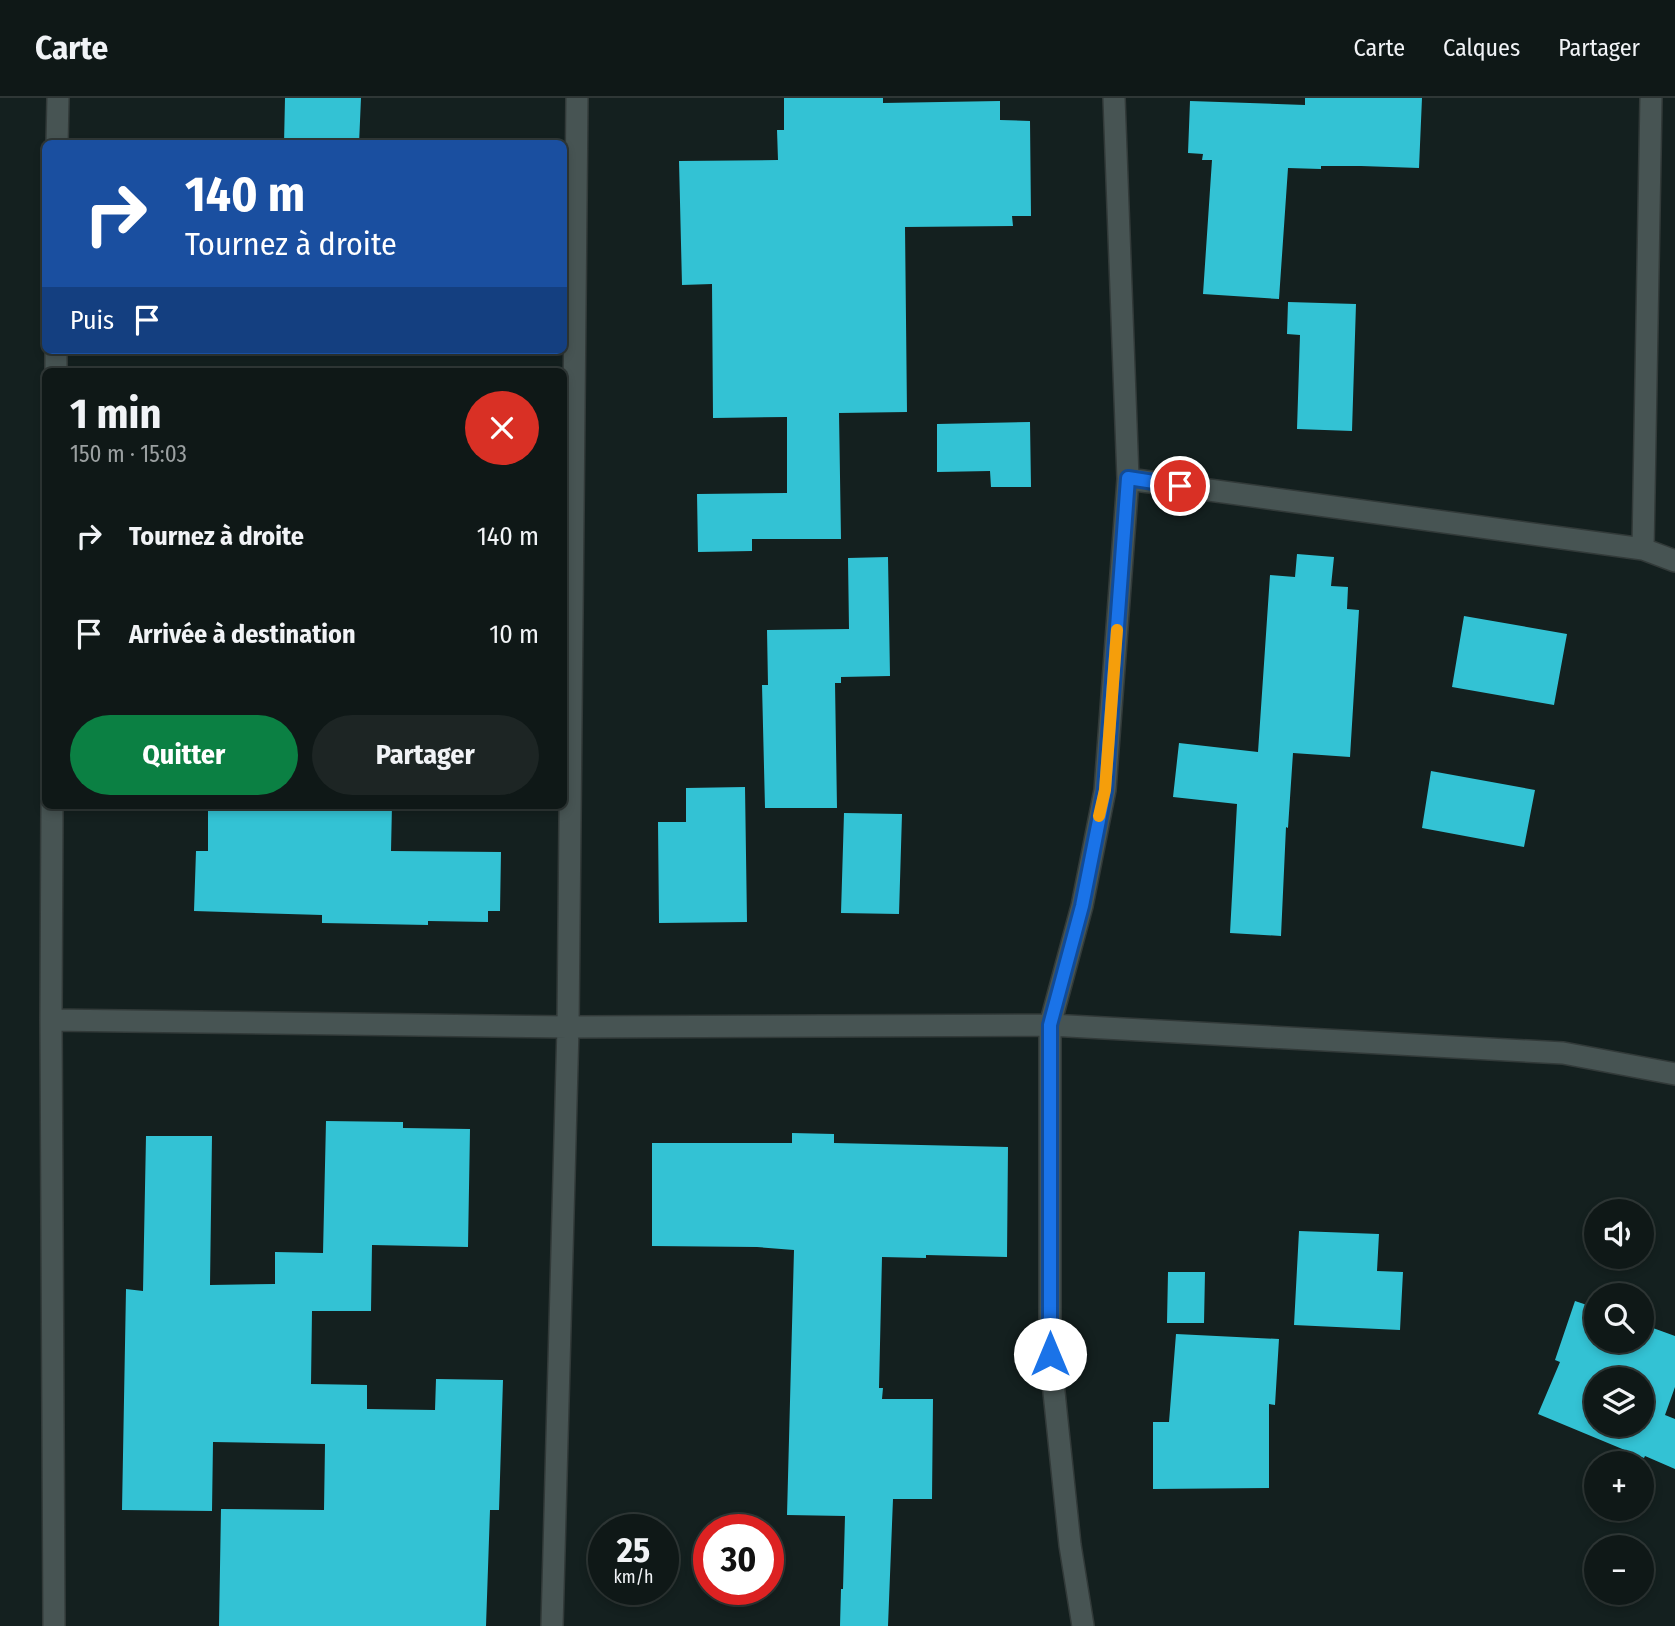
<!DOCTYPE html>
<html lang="fr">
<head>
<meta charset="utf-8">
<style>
	body { margin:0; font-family:"Fira Sans Condensed",sans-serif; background:#1d2524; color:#f1f3f6; height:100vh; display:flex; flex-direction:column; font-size:26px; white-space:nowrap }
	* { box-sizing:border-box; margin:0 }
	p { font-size:23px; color:#9ba0a1 }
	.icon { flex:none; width:38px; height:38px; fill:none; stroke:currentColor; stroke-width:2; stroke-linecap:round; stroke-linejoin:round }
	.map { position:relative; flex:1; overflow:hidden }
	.side { position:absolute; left:42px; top:270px; width:525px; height:441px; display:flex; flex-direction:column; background:#0f1817; border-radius:10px; box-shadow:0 4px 10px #0003,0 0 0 2px #2f3736 }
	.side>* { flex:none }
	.banner { position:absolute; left:42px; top:42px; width:525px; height:214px; border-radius:10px; box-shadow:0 4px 10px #0003,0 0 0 2px #2f3736; background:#1a4fa0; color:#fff; overflow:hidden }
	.fabs { position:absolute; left:1584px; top:1101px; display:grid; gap:14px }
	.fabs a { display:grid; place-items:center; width:70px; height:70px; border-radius:50%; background:#0f1817; box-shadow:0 4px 10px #0003,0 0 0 2px #2f3736; font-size:35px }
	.speed { position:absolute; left:588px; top:1416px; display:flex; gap:14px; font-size:35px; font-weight:700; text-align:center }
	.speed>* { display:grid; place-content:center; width:91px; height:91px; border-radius:50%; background:#0f1817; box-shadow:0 4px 10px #0003,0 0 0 2px #2f3736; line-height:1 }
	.speed small { font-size:18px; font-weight:400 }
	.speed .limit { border:10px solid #d22; background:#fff; color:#111 }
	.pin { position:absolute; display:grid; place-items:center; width:60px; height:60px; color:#fff; margin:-30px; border:4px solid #fff; border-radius:50%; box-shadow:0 2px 7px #0007 }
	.me { position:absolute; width:77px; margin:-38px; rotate:0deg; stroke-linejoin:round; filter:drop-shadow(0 0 5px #0008) }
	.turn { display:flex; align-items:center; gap:24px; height:147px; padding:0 28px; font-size:32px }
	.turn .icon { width:91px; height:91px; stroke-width:2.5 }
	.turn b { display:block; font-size:49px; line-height:60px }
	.then { display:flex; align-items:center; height:66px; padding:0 28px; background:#0003; gap:14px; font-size:26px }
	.round { display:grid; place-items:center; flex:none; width:74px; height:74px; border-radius:37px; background:#1d2524 }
	.summary { display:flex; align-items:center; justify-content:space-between; height:119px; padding:0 28px }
	h1 { font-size:42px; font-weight:700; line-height:52px }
	.action { display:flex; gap:14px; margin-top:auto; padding:14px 28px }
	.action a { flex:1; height:80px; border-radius:42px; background:#0b8043; color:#fff; font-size:28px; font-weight:700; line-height:80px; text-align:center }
	.action a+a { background:#1d2524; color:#f1f3f6 }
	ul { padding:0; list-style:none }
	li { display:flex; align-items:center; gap:21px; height:98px; padding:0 28px }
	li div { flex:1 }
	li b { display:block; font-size:26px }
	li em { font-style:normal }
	header { display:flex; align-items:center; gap:42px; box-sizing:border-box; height:98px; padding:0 35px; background:#0f1817; border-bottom:2px solid #2f3736 }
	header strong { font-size:33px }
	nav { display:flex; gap:38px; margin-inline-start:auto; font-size:24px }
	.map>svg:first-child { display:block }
	.building { fill:#33c2d4; fill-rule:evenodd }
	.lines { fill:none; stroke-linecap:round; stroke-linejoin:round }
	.minor-casing { stroke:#323a39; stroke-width:24 }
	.minor { stroke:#475453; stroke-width:21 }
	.route-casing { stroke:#114b97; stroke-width:18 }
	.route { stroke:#1a73e8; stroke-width:12 }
	.slow { stroke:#f59e0b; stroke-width:12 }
</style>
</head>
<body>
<header>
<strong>Carte</strong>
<nav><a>Carte</a><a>Calques</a><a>Partager</a></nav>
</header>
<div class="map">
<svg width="1675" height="1528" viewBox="0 0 1675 1528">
	<rect width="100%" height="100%" fill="#14201f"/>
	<!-- building -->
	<path class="building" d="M 285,0 L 361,0 L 359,46 L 284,46 Z
		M 784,0 L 883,0 L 883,5 L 1000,3 L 1000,22 L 1030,23 L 1031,118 L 1012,118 L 1013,128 L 905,129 L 907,314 L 839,315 L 841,441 L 752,441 L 752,453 L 698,454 L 697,396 L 787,395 L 787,319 L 713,320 L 712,186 L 682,187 L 679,63 L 778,62 L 777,32 L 784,32 Z
		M 1305,0 L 1422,0 L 1419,70 L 1361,68 L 1321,68 L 1321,71 L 1288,70 L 1279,201 L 1203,196 L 1212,62 L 1202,62 L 1203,56 L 1188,55 L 1190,3 L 1305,7 Z
		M 1288,204 L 1356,206 L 1352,333 L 1297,331 L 1300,237 L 1287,236 Z
		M 1030,324 L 1031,389 L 991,389 L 990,373 L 937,374 L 937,326 Z
		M 1297,456 L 1334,459 L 1331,488 L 1348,489 L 1347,511 L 1359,512 L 1350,659 L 1293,655 L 1288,730 L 1286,729 L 1281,838 L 1230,835 L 1237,706 L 1173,699 L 1179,645 L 1258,654 L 1270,477 L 1295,479 Z
		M 888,459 L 890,578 L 841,579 L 841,585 L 835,585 L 837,710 L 765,710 L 762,587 L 768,587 L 767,532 L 849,531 L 848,460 Z
		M 1464,518 L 1567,536 L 1554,607 L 1452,589 Z
		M 1431,673 L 1535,692 L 1524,749 L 1422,730 Z
		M 745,689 L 747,824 L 659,825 L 658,724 L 686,724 L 686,690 Z
		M 208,707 L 251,707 L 251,709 L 342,711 L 342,707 L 392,707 L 391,753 L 501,754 L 500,813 L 488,813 L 488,824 L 428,823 L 428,827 L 322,825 L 322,817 L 194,813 L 196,753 L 208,753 Z
		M 844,715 L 902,716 L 899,816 L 841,815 Z
		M 326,1023 L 403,1024 L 403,1030 L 470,1031 L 468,1149 L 372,1147 L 371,1213 L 312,1213 L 311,1286 L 367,1287 L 367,1311 L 435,1312 L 436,1281 L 503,1282 L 499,1412 L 490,1412 L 486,1528 L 219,1528 L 221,1411 L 324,1412 L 325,1346 L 213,1344 L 212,1413 L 122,1412 L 126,1191 L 143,1193 L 146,1038 L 212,1038 L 210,1187 L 275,1186 L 275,1154 L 323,1155 Z
		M 792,1035 L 834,1036 L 834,1045 L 1008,1049 L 1007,1159 L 926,1157 L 926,1160 L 882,1159 L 879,1290 L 883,1290 L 882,1301 L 933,1301 L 932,1401 L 893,1401 L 888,1528 L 840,1528 L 841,1491 L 843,1491 L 845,1418 L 787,1417 L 794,1152 L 757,1149 L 652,1148 L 652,1045 L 792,1045 Z
		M 1299,1133 L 1379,1136 L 1377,1173 L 1403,1174 L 1400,1232 L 1294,1227 Z
		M 1168,1174 L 1205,1174 L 1204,1225 L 1167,1225 Z
		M 1575,1203 L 1596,1210 L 1596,1242 L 1642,1242 L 1642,1226 L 1675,1238 L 1675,1289 L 1665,1317 L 1675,1321 L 1675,1371 L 1645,1358 L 1644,1360 L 1538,1316 L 1560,1264 L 1555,1262 ZM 1596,1281 L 1642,1281 L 1642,1326 L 1596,1326 Z
		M 1176,1236 L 1279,1241 L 1275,1307 L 1269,1306 L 1269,1390 L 1153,1391 L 1153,1324 L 1169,1324 Z"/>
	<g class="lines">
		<!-- minor casing -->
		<g class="minor-casing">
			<path id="minor" d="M 57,46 L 58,0
				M 56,273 L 56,252
				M 1128,381 L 1643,451 L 1675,463
				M 1643,451 L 1651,0
				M 52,707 L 51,922 L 54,1528
				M 51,922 L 568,929 L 1050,927 L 1563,955 L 1675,976
				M 552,1528 L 568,929 L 577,0
				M 1083,1528 L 1070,1447 L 1050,1256 L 1050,927 L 1082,808 L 1105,692 L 1128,381 L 1114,0"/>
		</g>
		<!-- minor -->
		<use href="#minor" class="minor"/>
	</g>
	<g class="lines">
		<!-- route casing -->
		<g class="route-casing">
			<path id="route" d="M 1050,1256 L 1050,927 L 1082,808 L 1105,692 L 1128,380 L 1180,388"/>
		</g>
		<!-- route -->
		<use href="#route" class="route"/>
		<!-- slow -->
		<path class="slow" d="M 1099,718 L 1105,692 L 1117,532"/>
	</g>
</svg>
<div class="fabs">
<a><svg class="icon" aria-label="sound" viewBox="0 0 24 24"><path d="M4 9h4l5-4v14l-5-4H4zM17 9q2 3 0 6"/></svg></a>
<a><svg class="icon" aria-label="search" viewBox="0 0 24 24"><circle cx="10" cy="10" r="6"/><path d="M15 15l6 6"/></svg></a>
<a><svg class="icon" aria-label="layers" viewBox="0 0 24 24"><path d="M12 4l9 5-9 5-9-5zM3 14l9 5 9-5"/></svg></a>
<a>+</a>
<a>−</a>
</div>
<div class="speed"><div>25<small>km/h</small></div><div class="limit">30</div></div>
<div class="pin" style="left:1180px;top:388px;background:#d93025"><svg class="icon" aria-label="arrive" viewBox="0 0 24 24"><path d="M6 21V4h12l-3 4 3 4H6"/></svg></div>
<svg class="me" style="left:1050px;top:1256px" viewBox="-20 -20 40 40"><circle r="19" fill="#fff"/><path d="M0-13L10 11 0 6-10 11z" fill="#1a73e8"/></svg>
<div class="banner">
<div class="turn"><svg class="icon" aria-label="right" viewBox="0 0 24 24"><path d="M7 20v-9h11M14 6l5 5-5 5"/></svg><div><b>140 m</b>Tournez à droite</div></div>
<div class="then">Puis<svg class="icon" aria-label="arrive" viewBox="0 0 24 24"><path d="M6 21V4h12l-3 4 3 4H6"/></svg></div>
</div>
<section class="side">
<div class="summary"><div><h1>1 min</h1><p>150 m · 15:03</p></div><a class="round" style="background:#d93025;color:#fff"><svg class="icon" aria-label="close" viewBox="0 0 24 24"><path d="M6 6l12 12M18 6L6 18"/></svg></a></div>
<ul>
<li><svg class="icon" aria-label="right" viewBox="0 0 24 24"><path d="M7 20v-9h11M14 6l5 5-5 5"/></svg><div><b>Tournez à droite</b></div><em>140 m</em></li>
<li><svg class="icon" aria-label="arrive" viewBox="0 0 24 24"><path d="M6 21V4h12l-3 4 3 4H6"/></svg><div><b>Arrivée à destination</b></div><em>10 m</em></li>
</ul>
<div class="action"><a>Quitter</a><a>Partager</a></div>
</section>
</div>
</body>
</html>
